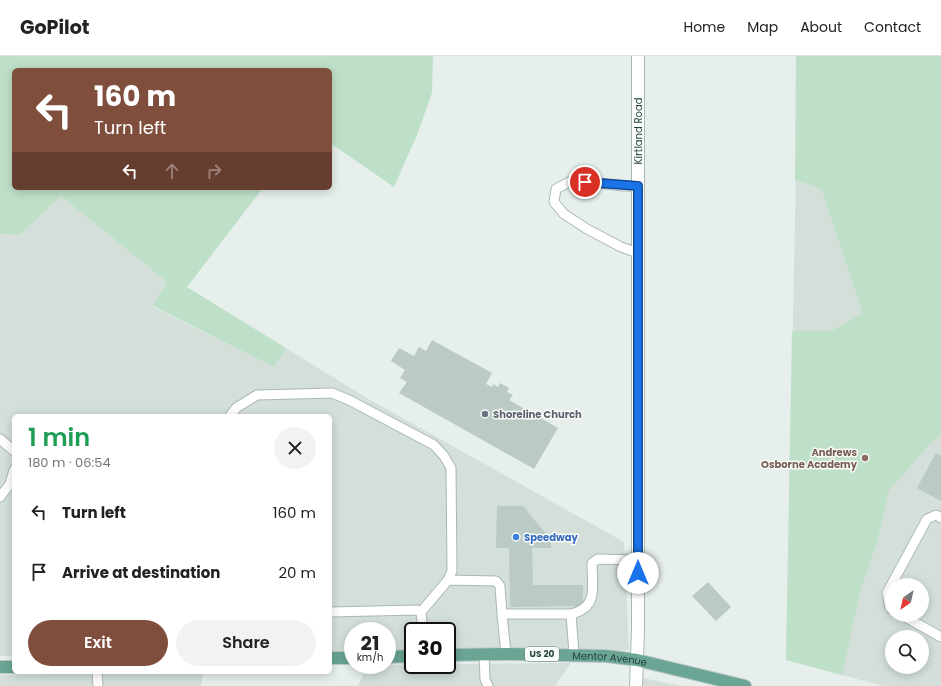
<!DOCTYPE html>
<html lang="en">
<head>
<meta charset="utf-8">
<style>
	body { margin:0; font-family:Poppins,sans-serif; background:#f2f2f2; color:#222; height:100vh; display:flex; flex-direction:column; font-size:15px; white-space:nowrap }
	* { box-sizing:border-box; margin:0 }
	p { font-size:13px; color:#767676 }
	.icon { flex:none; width:22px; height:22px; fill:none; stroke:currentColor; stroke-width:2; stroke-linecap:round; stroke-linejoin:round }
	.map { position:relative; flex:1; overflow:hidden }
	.sheet { position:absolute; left:12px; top:358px; width:320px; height:260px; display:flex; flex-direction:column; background:#fff; border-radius:6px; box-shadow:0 2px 10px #0003 }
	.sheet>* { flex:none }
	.hud { position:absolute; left:12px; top:12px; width:320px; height:122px; border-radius:6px; box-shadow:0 2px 10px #0003; background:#804e3d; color:#fff; overflow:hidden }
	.needle { width:26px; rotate:214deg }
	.buttons { position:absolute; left:885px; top:522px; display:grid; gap:8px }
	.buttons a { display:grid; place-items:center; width:44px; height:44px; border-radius:50%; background:#fff; box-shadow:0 2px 10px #0003; font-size:20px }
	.speed { position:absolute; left:344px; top:566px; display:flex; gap:8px; font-size:20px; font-weight:700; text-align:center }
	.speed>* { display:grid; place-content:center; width:52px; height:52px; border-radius:50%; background:#fff; box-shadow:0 2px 10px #0003; line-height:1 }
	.speed small { font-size:10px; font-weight:400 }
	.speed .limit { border:2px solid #111; border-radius:6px; background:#fff; color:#111 }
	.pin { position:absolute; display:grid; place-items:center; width:34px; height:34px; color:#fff; margin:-17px; border:2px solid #fff; border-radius:50%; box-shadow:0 1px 4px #0007 }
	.me { position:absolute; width:44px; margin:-22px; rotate:0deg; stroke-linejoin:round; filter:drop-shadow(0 0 3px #0008) }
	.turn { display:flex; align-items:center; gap:14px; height:84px; padding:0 16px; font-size:18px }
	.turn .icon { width:52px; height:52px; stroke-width:2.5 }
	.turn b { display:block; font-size:28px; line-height:34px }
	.lanes { display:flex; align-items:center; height:38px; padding:0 16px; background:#0003; justify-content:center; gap:20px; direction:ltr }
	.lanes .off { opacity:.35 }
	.round { display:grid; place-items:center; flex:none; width:42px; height:42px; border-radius:21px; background:#f2f2f2 }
	.overview { display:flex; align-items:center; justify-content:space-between; height:68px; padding:0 16px }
	h1 { font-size:24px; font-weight:600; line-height:30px; color:#1e9e55 }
	.primary-button { display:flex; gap:8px; margin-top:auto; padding:8px 16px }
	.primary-button a { flex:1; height:46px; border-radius:24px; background:#804e3d; color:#fff; font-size:16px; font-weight:600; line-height:46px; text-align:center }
	.primary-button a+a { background:#f2f2f2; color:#222 }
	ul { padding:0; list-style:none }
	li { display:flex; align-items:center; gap:12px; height:60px; padding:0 16px }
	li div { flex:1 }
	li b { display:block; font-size:15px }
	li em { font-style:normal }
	header { display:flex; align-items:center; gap:24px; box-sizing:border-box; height:56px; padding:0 20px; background:#fff; border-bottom:1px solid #e0e0e0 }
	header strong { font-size:19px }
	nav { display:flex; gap:22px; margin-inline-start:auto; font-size:14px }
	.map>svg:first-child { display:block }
	.built { fill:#d4dfda; fill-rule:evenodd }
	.green { fill:#bfe0c8 }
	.building { fill:#bbcac4 }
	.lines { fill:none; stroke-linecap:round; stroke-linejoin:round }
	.lane-casing { stroke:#a8b8b2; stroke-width:11 }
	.street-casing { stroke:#a8b8b2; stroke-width:14 }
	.primary-casing { stroke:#c2cac8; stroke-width:14 }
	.lane { stroke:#fff; stroke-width:9 }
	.street { stroke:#fff; stroke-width:12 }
	.primary { stroke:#6aa596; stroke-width:12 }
	.route-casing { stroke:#114b97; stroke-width:10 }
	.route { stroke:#1a73e8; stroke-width:7 }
	.worship-dot { fill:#6b7280; stroke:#f7fbf9; stroke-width:1.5 }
	.education-dot { fill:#8d6e63; stroke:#f7fbf9; stroke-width:1.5 }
	.shop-dot { fill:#3f7fe0; stroke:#f7fbf9; stroke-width:1.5 }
	.labels { text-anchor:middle; stroke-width:3; stroke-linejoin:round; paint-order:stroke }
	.shield { fill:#f7fbf9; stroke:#637a73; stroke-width:1 }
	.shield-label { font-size:9px; font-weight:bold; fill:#24423a }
	.street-label { font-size:10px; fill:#24423a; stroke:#f7fbf9 }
	.worship-label { font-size:10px; font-weight:bold; fill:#5b616d; stroke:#f7fbf9; text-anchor:start }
	.education-label { font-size:10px; font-weight:bold; fill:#785e54; stroke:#f7fbf9; text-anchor:end }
	.shop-label { font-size:10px; font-weight:bold; fill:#366cbe; stroke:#f7fbf9; text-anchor:start }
</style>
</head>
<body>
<header>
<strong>GoPilot</strong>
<nav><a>Home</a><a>Map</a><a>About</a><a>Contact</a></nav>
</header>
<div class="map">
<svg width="941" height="630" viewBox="0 0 941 630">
	<rect width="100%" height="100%" fill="#e6efeb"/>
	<!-- built -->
	<path class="built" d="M 796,0 L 941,0 L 941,630 L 883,630 L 786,604 L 797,65 ZM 892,529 L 922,529 L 922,559 L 892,559 ZM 892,581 L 922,581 L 922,611 L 892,611 Z
		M 61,140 L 167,226 L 153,251 L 274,311 L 286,292 L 365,341 L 624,486 L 629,594 L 447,597 L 447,575 L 413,575 L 413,598 L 387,598 L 387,575 L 353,575 L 353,599 L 330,599 L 330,360 L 14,360 L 14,600 L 0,600 L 0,178 L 20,179 Z
		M 571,607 L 555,630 L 358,630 L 367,609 Z
		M 142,616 L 203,616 L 201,630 L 0,630 L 0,619 Z
		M 643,622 L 682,630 L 642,630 Z"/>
	<!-- green -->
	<path class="green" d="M 0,0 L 433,0 L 432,37 L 417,79 L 394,131 L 330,87 L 330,14 L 14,14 L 14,132 L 263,132 L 187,231 L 286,292 L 274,311 L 153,250 L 167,226 L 61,140 L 20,179 L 0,178 Z
		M 796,0 L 941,0 L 941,379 L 931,387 L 889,434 L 877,487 L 861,532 L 842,619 L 786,604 L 792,275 L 831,275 L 863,257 L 821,132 L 795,124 Z"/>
	<!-- building -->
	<path class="building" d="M 432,284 L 492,317 L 486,328 L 492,331 L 493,328 L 498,331 L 500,327 L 509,332 L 507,336 L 513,339 L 509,344 L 558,372 L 534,413 L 399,337 L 407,326 L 400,322 L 405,314 L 391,305 L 399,292 L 414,300 L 419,291 L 426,295 Z
		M 936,397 L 941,400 L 941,445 L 917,432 Z
		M 497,450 L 523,450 L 551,484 L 551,492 L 532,492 L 533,529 L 583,529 L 583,550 L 510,551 L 509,492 L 496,492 Z
		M 708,526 L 731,551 L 716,565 L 692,540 Z"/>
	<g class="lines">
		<!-- lane casing -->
		<g class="lane-casing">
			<path id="lane" d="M 638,197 L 621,191 L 587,173 L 564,158 L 554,146 L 556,133 L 573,124 L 623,130 L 638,130
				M 230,360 L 236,352 L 257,339 L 332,337 L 349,344 L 434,389 L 444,400 L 451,412 L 452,515 L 448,524 L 421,556
				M 0,383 L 14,395
				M 0,441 L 10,428 L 14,414
				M 448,524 L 496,525 L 500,530 L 502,558
				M 892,553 L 890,552 L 887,537 L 927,463 L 936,459 L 941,462
				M 330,556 L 417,554 L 421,556 L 423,575
				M 902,559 L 941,581
				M 484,598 L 485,623 L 488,630
				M 506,598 L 502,558 L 571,558
				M 574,598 L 571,558 C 599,551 592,531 592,507 L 598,503 L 638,504
				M 97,616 L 98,630"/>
		</g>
		<!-- street casing -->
		<g class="street-casing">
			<path id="street" d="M 636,630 L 638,574 L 638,0"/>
		</g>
		<!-- primary casing -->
		<g class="primary-casing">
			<g id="primary">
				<path id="s1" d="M 447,599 L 506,598 L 606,600 L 637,604 L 745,630"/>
				<path d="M 387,601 L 413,600"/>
				<path d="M 330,602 L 353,602"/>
				<path d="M 0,611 L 14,611"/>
			</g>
		</g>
		<!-- lane -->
		<use href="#lane" class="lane"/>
		<!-- street -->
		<use href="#street" class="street"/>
		<!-- primary -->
		<use href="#primary" class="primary"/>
	</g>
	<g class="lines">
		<!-- route casing -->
		<g class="route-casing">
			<path id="route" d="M 585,126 L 638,130 L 638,517"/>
		</g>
		<!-- route -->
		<use href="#route" class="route"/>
	</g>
	<!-- markers -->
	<circle class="worship-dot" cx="485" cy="358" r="4"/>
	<circle class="education-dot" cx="865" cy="402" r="4"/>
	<circle class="shop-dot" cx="516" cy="481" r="4"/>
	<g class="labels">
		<!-- shield labels -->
		<rect class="shield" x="525" y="591" width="34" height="14" rx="3"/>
		<g class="shield-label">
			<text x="542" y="601">US 20</text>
		</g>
		<!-- street labels -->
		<g class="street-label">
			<text transform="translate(638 75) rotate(-90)" y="4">Kirtland Road</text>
			<text dy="4" stroke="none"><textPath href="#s1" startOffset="163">Mentor Avenue</textPath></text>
		</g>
		<!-- worship labels -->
		<g class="worship-label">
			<text x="493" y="362">Shoreline Church</text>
		</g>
		<!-- education labels -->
		<g class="education-label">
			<text x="857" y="400">Andrews<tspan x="857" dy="12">Osborne Academy</tspan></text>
		</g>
		<!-- shop labels -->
		<g class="shop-label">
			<text x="524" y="485">Speedway</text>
		</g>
	</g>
</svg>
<div class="buttons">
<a><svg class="needle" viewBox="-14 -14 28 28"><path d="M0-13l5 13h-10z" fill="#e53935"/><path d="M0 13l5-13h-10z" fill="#767676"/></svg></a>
<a><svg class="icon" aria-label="search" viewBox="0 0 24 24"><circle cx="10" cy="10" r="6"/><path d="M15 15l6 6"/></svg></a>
</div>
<div class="speed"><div>21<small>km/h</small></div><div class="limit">30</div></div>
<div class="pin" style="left:585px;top:126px;background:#d93025"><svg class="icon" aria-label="arrive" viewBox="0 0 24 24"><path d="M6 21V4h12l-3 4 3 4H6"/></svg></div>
<svg class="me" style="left:638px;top:517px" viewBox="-20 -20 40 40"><circle r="19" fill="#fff"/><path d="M0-13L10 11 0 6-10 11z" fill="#1a73e8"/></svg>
<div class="hud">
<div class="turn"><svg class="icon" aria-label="left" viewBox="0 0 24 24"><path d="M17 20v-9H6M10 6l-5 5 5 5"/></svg><div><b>160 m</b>Turn left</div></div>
<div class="lanes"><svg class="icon" aria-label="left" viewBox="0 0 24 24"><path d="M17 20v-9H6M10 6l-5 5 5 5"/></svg><svg class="icon off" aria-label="ahead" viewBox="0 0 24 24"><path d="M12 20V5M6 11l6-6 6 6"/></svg><svg class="icon off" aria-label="right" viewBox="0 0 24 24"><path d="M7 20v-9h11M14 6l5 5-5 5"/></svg></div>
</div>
<section class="sheet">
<div class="overview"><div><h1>1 min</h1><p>180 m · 06:54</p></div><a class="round"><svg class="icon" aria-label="close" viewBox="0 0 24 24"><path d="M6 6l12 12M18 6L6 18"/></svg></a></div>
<ul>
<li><svg class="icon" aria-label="left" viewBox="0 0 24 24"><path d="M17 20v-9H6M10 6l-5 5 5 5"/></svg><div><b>Turn left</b></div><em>160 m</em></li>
<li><svg class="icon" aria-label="arrive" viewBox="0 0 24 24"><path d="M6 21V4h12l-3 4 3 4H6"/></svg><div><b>Arrive at destination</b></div><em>20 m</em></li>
</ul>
<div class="primary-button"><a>Exit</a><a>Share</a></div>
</section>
</div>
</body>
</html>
